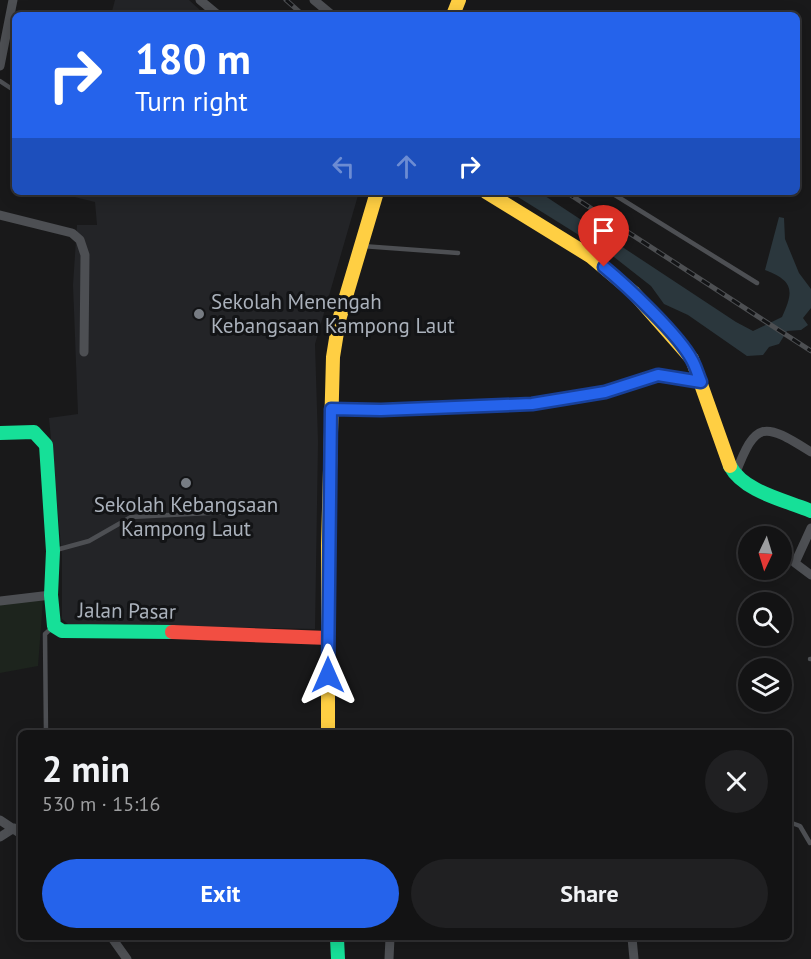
<!DOCTYPE html>
<html lang="en">
<head>
<meta charset="utf-8">
<style>
	body { margin:0; font-family:"PT Sans",sans-serif; background:#202022; color:#f1f3f6; height:100vh; display:flex; flex-direction:column; font-size:22px; white-space:nowrap }
	* { box-sizing:border-box; margin:0 }
	p { font-size:20px; color:#9d9ea0 }
	.icon { flex:none; width:33px; height:33px; fill:none; stroke:currentColor; stroke-width:2; stroke-linecap:round; stroke-linejoin:round }
	.map { position:relative; flex:1; overflow:hidden }
	.details { position:absolute; left:18px; top:730px; width:774px; height:210px; display:flex; flex-direction:column; background:#131314; border-radius:9px; box-shadow:0 3px 15px #0003,0 0 0 2px #323234 }
	.details>* { flex:none }
	.guide { position:absolute; left:12px; top:12px; width:788px; height:183px; border-radius:9px; box-shadow:0 3px 15px #0003,0 0 0 2px #323234; background:#2563eb; color:#fff; overflow:hidden }
	.needle { width:39px; rotate:184deg }
	.tools { position:absolute; left:738px; top:526px; display:grid; gap:12px }
	.tools a { display:grid; place-items:center; width:54px; height:54px; border-radius:50%; background:#131314; box-shadow:0 3px 15px #0003,0 0 0 2px #323234; font-size:30px }
	.pin { position:absolute; display:grid; place-items:center; width:51px; height:51px; color:#fff; margin:-62px -26px; border-radius:50% 50% 50% 0; rotate:-45deg; box-shadow:0 0 6px #0007 }
	.pin .icon { rotate:45deg }
	.me { position:absolute; width:66px; margin:-33px; rotate:0deg; stroke-linejoin:round; filter:drop-shadow(0 0 4px #0008) }
	.turn { display:flex; align-items:center; gap:21px; height:126px; padding:0 24px; font-size:27px }
	.turn .icon { width:78px; height:78px; stroke-width:2.5 }
	.turn b { display:block; font-size:42px; line-height:51px }
	.lanes { display:flex; align-items:center; height:57px; padding:0 24px; background:#0003; justify-content:center; gap:30px; direction:ltr }
	.lanes .off { opacity:.35 }
	.round { display:grid; place-items:center; flex:none; width:63px; height:63px; border-radius:32px; background:#202022 }
	.overview { display:flex; align-items:center; justify-content:space-between; height:102px; padding:0 24px }
	h1 { font-size:36px; font-weight:800; line-height:45px }
	.cta { display:flex; gap:12px; margin-top:auto; padding:12px 24px }
	.cta a { flex:1; height:69px; border-radius:36px; background:#2563eb; color:#fff; font-size:24px; font-weight:800; line-height:69px; text-align:center }
	.cta a+a { background:#202022; color:#f1f3f6 }
	.map>svg:first-child { display:block }
	.built { fill:#232427 }
	.green { fill:#1d241d }
	.water { fill:#2b373d }
	.lines { fill:none; stroke-linecap:round; stroke-linejoin:round }
	.lane { stroke:#4d4f53; stroke-width:4.5 }
	.street { stroke:#4d4f53; stroke-width:9 }
	.fast { stroke:#16e098; stroke-width:14 }
	.slow { stroke:#ffcf43; stroke-width:14 }
	.jam { stroke:#f24e42; stroke-width:14 }
	.rail-casing { stroke:#4d4f52; stroke-width:5 }
	.rail { stroke:#131416; stroke-width:3; stroke-dasharray:9; stroke-linecap:butt }
	.route-casing { stroke:#184099; stroke-width:15 }
	.route { stroke:#2563eb; stroke-width:10 }
	.poi-dot { fill:#777c83; stroke:#131416; stroke-width:2 }
	.labels { text-anchor:middle; stroke-width:6; stroke-linejoin:round; paint-order:stroke }
	.poi-label { font-size:21px; fill:#aab1bb; stroke:#131416; text-anchor:start }
	.street-label { font-size:21px; fill:#aab1bb; stroke:#131416 }
</style>
</head>
<body>
<div class="map">
<svg width="811" height="959" viewBox="0 0 811 959">
	<rect width="100%" height="100%" fill="#19191a"/>
	<!-- built -->
	<path class="built" d="M 115,0 L 189,0 L 202,12 L 204,9 L 210,15 L 111,15 Z
		M 54,192 L 359,192 L 315,344 L 318,442 L 315,629 L 68,624 L 62,619 L 62,556 L 49,418 L 78,414 L 73,285 L 77,225 L 97,225 L 95,202 Z"/>
	<!-- green -->
	<path class="green" d="M 43,600 L 38,666 L 0,673 L 0,604 Z"/>
	<!-- water -->
	<path class="water" d="M 510,192 L 539,192 L 736,322 L 753,331 L 782,317 C 794,291 794,281 765,270 L 779,217 L 784,218 L 785,239 L 799,273 L 811,289 L 811,308 L 803,318 L 808,325 L 801,330 L 787,331 L 779,344 L 769,347 L 763,355 L 747,356 L 688,315 L 664,304 L 651,286 L 614,257 Z"/>
	<g class="lines">
		<!-- lane -->
		<path class="lane" d="M 0,81 L 15,91
			M 610,192 L 757,283
			M 362,246 L 458,253
			M 56,550 L 89,541 L 131,517 L 248,511
			M 810,659 L 811,659
			M 46,734 L 45,634 L 54,626
			M 789,822 L 800,826 L 810,843"/>
		<!-- street -->
		<path class="street" d="M 200,0 L 218,15
			M 314,0 L 332,15
			M 0,66 L 13,0
			M 0,215 L 72,233 L 80,240 L 85,255 L 84,352
			M 331,409 L 381,410 L 532,404 L 605,391 L 658,375 L 701,382
			M 735,475 C 756,420 763,422 811,452
			M 811,528 L 795,563 L 811,575
			M 0,601 L 51,595
			M 0,820 L 21,834
			M 0,837 L 14,828
			M 112,938 L 127,959
			M 632,938 L 634,959
			M 389,959 L 390,938"/>
		<!-- fast -->
		<path class="fast" d="M 0,433 L 34,432 L 46,445 L 53,551 L 51,595 L 54,626 L 62,631 L 172,632
			M 730,466 C 744,492 785,500 811,511
			M 337,938 L 338,959"/>
		<!-- slow -->
		<path class="slow" d="M 453,15 L 459,0
			M 486,192 L 590,256 L 633,292 L 692,359 L 730,466
			M 328,734 L 328,546 L 333,357 L 339,320 L 377,192"/>
		<!-- jam -->
		<path class="jam" d="M 172,632 L 328,638"/>
		<!-- rail casing -->
		<g class="rail-casing">
			<path id="rail" d="M 286,0 L 303,15
				M 566,192 L 811,351"/>
		</g>
		<!-- rail -->
		<use href="#rail" class="rail"/>
	</g>
	<g class="lines">
		<!-- route casing -->
		<g class="route-casing">
			<path id="route" d="M 328,675 L 331,409 L 381,410 L 532,404 L 605,392 L 658,375 L 701,382 C 698,375 696,367 692,360 C 679,335 627,286 604,267"/>
		</g>
		<!-- route -->
		<use href="#route" class="route"/>
	</g>
	<!-- markers -->
	<g class="poi-dot">
		<circle cx="199" cy="314" r="6"/>
		<circle cx="186" cy="483" r="6"/>
	</g>
	<g class="labels">
		<!-- poi labels -->
		<g class="poi-label">
			<text x="211" y="309">Sekolah Menengah<tspan x="211" dy="24">Kebangsaan Kampong Laut</tspan></text>
			<text x="186" y="512" text-anchor="middle">Sekolah Kebangsaan<tspan x="186" dy="24">Kampong Laut</tspan></text>
		</g>
		<!-- street labels -->
		<g class="street-label">
			<text transform="translate(127 611) rotate(1)" y="7">Jalan Pasar</text>
		</g>
	</g>
</svg>
<div class="tools">
<a><svg class="needle" viewBox="-14 -14 28 28"><path d="M0-13l5 13h-10z" fill="#e53935"/><path d="M0 13l5-13h-10z" fill="#9d9ea0"/></svg></a>
<a><svg class="icon" aria-label="search" viewBox="0 0 24 24"><circle cx="10" cy="10" r="6"/><path d="M15 15l6 6"/></svg></a>
<a><svg class="icon" aria-label="layers" viewBox="0 0 24 24"><path d="M12 4l9 5-9 5-9-5zM3 14l9 5 9-5"/></svg></a>
</div>
<div class="pin" style="left:604px;top:267px;background:#d93025"><svg class="icon" aria-label="arrive" viewBox="0 0 24 24"><path d="M6 21V4h12l-3 4 3 4H6"/></svg></div>
<svg class="me" style="left:328px;top:675px" viewBox="-20 -20 40 40"><path d="M0-17L14 15 0 8-14 15z" fill="#2563eb" stroke="#fff" stroke-width="4"/></svg>
<div class="guide">
<div class="turn"><svg class="icon" aria-label="right" viewBox="0 0 24 24"><path d="M7 20v-9h11M14 6l5 5-5 5"/></svg><div><b>180 m</b>Turn right</div></div>
<div class="lanes"><svg class="icon off" aria-label="left" viewBox="0 0 24 24"><path d="M17 20v-9H6M10 6l-5 5 5 5"/></svg><svg class="icon off" aria-label="ahead" viewBox="0 0 24 24"><path d="M12 20V5M6 11l6-6 6 6"/></svg><svg class="icon" aria-label="right" viewBox="0 0 24 24"><path d="M7 20v-9h11M14 6l5 5-5 5"/></svg></div>
</div>
<section class="details">
<div class="overview"><div><h1>2 min</h1><p>530 m · 15:16</p></div><a class="round"><svg class="icon" aria-label="close" viewBox="0 0 24 24"><path d="M6 6l12 12M18 6L6 18"/></svg></a></div>
<div class="cta"><a>Exit</a><a>Share</a></div>
</section>
</div>
</body>
</html>
